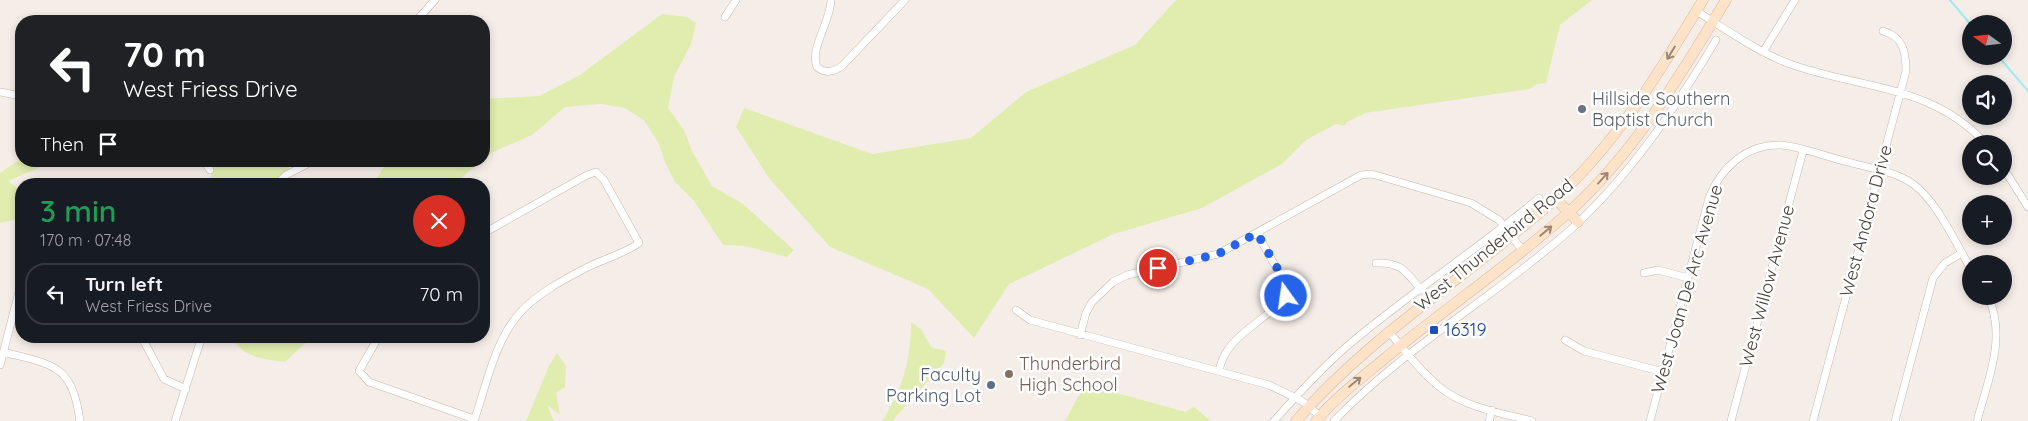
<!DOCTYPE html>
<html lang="en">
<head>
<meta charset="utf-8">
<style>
	body { margin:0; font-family:Quicksand,sans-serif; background:#242831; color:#f1f3f6; height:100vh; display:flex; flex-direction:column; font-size:19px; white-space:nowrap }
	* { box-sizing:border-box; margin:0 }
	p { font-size:16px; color:#9ea1a6 }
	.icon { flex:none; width:28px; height:28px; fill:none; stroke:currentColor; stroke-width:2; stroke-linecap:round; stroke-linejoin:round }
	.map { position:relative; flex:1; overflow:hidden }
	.side { position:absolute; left:15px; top:178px; width:475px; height:165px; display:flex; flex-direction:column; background:#171b24; border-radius:20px; box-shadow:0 2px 8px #0003 }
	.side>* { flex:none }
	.top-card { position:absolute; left:15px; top:15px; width:475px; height:152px; border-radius:20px; box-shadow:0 2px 8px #0003; background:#202124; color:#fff; overflow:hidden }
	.needle { width:32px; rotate:285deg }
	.buttons { position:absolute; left:1962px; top:15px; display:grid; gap:10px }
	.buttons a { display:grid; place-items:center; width:50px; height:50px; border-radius:50%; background:#171b24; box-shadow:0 2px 8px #0003; font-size:25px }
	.pin { position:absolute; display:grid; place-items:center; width:42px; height:42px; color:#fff; margin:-21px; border:2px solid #fff; border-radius:50%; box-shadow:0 1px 5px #0007 }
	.me { position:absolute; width:55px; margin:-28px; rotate:346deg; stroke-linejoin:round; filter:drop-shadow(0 0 4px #0008) }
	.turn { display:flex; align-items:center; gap:18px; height:105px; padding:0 25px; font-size:22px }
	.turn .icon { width:65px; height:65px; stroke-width:2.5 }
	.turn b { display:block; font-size:35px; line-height:42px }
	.then { display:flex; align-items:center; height:48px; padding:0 25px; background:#0003; gap:10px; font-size:19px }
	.round { display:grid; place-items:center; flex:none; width:52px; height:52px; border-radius:26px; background:#242831 }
	.summary { display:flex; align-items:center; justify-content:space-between; height:85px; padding:0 25px }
	h1 { font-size:30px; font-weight:600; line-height:38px; color:#1e9e55 }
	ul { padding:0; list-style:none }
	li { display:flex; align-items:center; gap:15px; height:62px; margin:0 10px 8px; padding:0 15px; border:2px solid #363941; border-radius:20px }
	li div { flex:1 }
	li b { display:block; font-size:19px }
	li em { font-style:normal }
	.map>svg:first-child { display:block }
	.green { fill:#e1ecaf }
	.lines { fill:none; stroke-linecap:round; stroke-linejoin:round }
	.stream { stroke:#a1e9f5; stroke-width:2 }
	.street-casing { stroke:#c5b6ad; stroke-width:8 }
	.secondary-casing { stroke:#dbb797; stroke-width:11 }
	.street { stroke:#fff; stroke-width:7 }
	.secondary { stroke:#ffe3c9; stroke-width:10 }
	.oneway { stroke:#9b8878 }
	.route { stroke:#2563eb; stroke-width:9; stroke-dasharray:0 16.2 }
	.worship-dot { fill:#6b7280; stroke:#fff; stroke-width:2 }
	.transit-dot { fill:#1a4fb4; stroke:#fff; stroke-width:2 }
	.education-dot { fill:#8d6e63; stroke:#fff; stroke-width:2 }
	.service-dot { fill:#5c6f8a; stroke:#fff; stroke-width:2 }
	.labels { text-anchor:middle; stroke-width:5; stroke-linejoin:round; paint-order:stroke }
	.worship-label { font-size:18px; fill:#5b616d; stroke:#fff; text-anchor:start }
	.street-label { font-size:18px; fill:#493d36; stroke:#fff }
	.transit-label { font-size:18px; fill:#164399; stroke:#fff; text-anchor:start }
	.education-label { font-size:18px; fill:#785e54; stroke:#fff; text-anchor:start }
	.service-label { font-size:18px; fill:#4e5e75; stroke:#fff; text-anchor:end }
</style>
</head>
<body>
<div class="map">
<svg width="2028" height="421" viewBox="0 0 2028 421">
	<rect width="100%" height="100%" fill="#f5eee8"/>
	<!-- green -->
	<path class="green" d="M 1176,0 L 1592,0 L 1560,25 L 1546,83 L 1537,84 L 1530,89 L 1365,113 L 1347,122 L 1344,126 L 1336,124 L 1306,140 L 1282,164 L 1202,208 L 1114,234 L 1009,284 L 974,338 L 928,289 L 830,247 L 769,178 L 736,127 L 744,108 L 872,154 L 971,138 L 1026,92 L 1135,45 Z
		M 662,14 L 687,17 L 696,23 L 691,44 L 674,77 L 668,108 L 684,130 L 692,151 L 712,186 L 743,204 L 794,250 L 787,257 L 745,246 L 723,245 L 694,201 L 675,182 L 665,162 L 659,144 L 644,120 L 625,108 L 601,104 L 565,107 L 532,135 L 493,152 L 484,159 L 484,99 L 539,96 L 580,75 Z
		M 21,159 L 21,161 L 55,161 L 8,181 L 21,191 L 21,218 L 0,223 L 0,173 Z
		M 208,161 L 299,161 L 293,164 L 273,184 L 213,184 L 210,181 L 213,168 Z
		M 387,161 L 481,161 L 454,184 L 374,184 Z
		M 911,322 L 921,329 L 931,347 L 946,351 L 944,363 L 892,421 L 882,421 C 903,390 911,359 911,322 Z
		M 233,336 L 313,336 L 285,362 C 267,359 239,358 233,336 Z
		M 557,353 L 566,366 L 565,387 L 556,393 L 560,415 L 547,405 L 554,421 L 526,421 L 549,366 Z
		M 1085,384 L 1185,412 L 1194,407 L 1211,421 L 1065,421 Z"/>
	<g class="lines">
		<!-- stream -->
		<path class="stream" d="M 1950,0 L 1971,25
			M 1998,56 L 2028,91"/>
		<!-- street casing -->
		<g class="street-casing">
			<path id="street" d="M 831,0 C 831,20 809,50 817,67 C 826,74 833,72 842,66 L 905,0
				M 1696,11 C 1728,30 1758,53 1793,65 C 1862,89 1933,85 1986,144
				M 725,17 L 736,0
				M 182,21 L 217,21
				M 416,21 L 435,0
				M 1763,52 L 1795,0
				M 0,92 L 21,96
				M 204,161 L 210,170
				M 2004,169 L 2028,207
				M 277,184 L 286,175 L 313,161
				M 1376,263 C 1401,262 1406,271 1421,290
				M 1644,273 L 1658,270 L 1688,278
				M 1016,310 L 1030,320 L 1269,385 L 1302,401 L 1320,416
				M 1388,331 C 1405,350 1420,372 1441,388 C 1466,408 1502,413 1532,421
				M 1080,335 L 1086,313 L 1092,302 L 1113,282 L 1127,275 L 1218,254 L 1361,175 L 1372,174 L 1471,203 L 1499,220 L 1523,251
				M 141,336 L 164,379 L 186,389
				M 379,336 L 359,371 L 369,382 L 474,419
				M 1565,340 L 1584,351 L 1663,372
				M 3,352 C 54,365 72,364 80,421
				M 0,365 L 21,284
				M 1219,371 C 1226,332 1270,322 1289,291 L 1257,233
				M 175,421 L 202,336
				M 474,421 C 486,387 494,343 518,315 C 535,295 561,281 584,269 C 602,259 622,255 639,243 L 604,180 L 596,172 L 587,175 L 484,233
				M 1274,421 C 1297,395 1320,370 1346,347 C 1408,294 1477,250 1539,198
				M 1334,421 C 1404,348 1493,298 1569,231 C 1630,176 1674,110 1716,40
				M 1489,421 L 1492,410
				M 1650,421 L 1709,198 C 1721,167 1747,144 1781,145 C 1803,147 1827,157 1848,162 C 1869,168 1895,171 1913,184 C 1937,201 1956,244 1971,269
				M 1731,421 L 1803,151
				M 1813,421 L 1906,71 C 1906,51 1903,37 1883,31
				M 1895,421 L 1933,278 L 1945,263 L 1962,253
				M 1977,421 C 1988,380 2007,337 1988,296"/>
		</g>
		<!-- secondary casing -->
		<g class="secondary-casing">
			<path id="secondary" d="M 1555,198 L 1578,222
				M 1296,421 C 1371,334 1469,276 1554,200 C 1617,143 1660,71 1703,0
				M 1316,421 C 1335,398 1360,379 1383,360 C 1444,309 1510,265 1569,212 C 1635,152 1680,76 1726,0"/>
		</g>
		<!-- street -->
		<use href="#street" class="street"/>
		<!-- secondary -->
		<use href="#secondary" class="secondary"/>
	</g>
	<!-- one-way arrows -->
	<defs><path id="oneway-shaft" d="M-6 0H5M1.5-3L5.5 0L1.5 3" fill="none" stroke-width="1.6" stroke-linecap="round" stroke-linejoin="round" transform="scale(1.25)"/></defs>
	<g class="oneway">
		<use href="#oneway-shaft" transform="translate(1671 53) rotate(121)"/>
		<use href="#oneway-shaft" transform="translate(1603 178) rotate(-48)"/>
		<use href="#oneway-shaft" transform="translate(1546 231) rotate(-40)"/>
		<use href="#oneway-shaft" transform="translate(1355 382) rotate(-39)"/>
	</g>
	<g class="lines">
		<!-- route -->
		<path class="route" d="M 1158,268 L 1218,254 L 1257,233 L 1288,287 L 1286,296"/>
	</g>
	<!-- markers -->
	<circle class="worship-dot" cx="1582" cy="109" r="5"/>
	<rect class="transit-dot" x="1429" y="325" width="10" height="10" rx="2.5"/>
	<circle class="education-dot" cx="1009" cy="374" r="5"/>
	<circle class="service-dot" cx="991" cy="385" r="5"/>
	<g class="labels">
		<!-- worship labels -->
		<g class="worship-label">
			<text x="1592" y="105">Hillside Southern<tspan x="1592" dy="21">Baptist Church</tspan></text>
		</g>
		<!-- street labels -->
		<g class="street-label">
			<text transform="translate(1866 221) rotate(-75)" y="6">West Andora Drive</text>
			<text transform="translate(1494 245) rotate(-39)" y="6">West Thunderbird Road</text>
			<text transform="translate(1767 286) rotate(-75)" y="6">West Willow Avenue</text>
			<text transform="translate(1687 289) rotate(-74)" y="6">West Joan De Arc Avenue</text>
		</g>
		<!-- transit labels -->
		<g class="transit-label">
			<text x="1444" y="336">16319</text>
		</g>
		<!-- education labels -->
		<g class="education-label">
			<text x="1019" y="370">Thunderbird<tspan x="1019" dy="21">High School</tspan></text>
		</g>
		<!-- service labels -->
		<g class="service-label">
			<text x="981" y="381">Faculty<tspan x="981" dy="21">Parking Lot</tspan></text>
		</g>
	</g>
</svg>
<div class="buttons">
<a><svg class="needle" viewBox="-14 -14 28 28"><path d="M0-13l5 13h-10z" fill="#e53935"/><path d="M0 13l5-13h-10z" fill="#9ea1a6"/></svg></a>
<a><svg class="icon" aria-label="sound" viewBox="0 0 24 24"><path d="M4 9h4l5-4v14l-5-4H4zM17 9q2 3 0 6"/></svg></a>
<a><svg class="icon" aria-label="search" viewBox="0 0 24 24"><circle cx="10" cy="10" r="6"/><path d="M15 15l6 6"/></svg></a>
<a>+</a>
<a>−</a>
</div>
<div class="pin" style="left:1158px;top:268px;background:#d93025"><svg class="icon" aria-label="arrive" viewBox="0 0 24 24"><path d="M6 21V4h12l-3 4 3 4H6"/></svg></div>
<svg class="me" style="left:1286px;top:296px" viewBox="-20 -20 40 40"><circle r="17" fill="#2563eb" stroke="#fff" stroke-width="3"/><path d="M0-11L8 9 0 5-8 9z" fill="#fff"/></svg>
<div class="top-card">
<div class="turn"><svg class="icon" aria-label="left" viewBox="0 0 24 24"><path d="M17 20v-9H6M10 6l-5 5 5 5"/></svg><div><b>70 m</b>West Friess Drive</div></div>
<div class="then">Then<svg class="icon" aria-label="arrive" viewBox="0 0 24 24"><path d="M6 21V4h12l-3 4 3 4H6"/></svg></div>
</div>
<section class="side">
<div class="summary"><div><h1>3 min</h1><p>170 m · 07:48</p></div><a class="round" style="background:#d93025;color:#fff"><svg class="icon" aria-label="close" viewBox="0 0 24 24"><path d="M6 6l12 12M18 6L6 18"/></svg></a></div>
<ul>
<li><svg class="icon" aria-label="left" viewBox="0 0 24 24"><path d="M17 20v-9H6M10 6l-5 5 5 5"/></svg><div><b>Turn left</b><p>West Friess Drive</p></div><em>70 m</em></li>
</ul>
</section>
</div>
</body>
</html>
